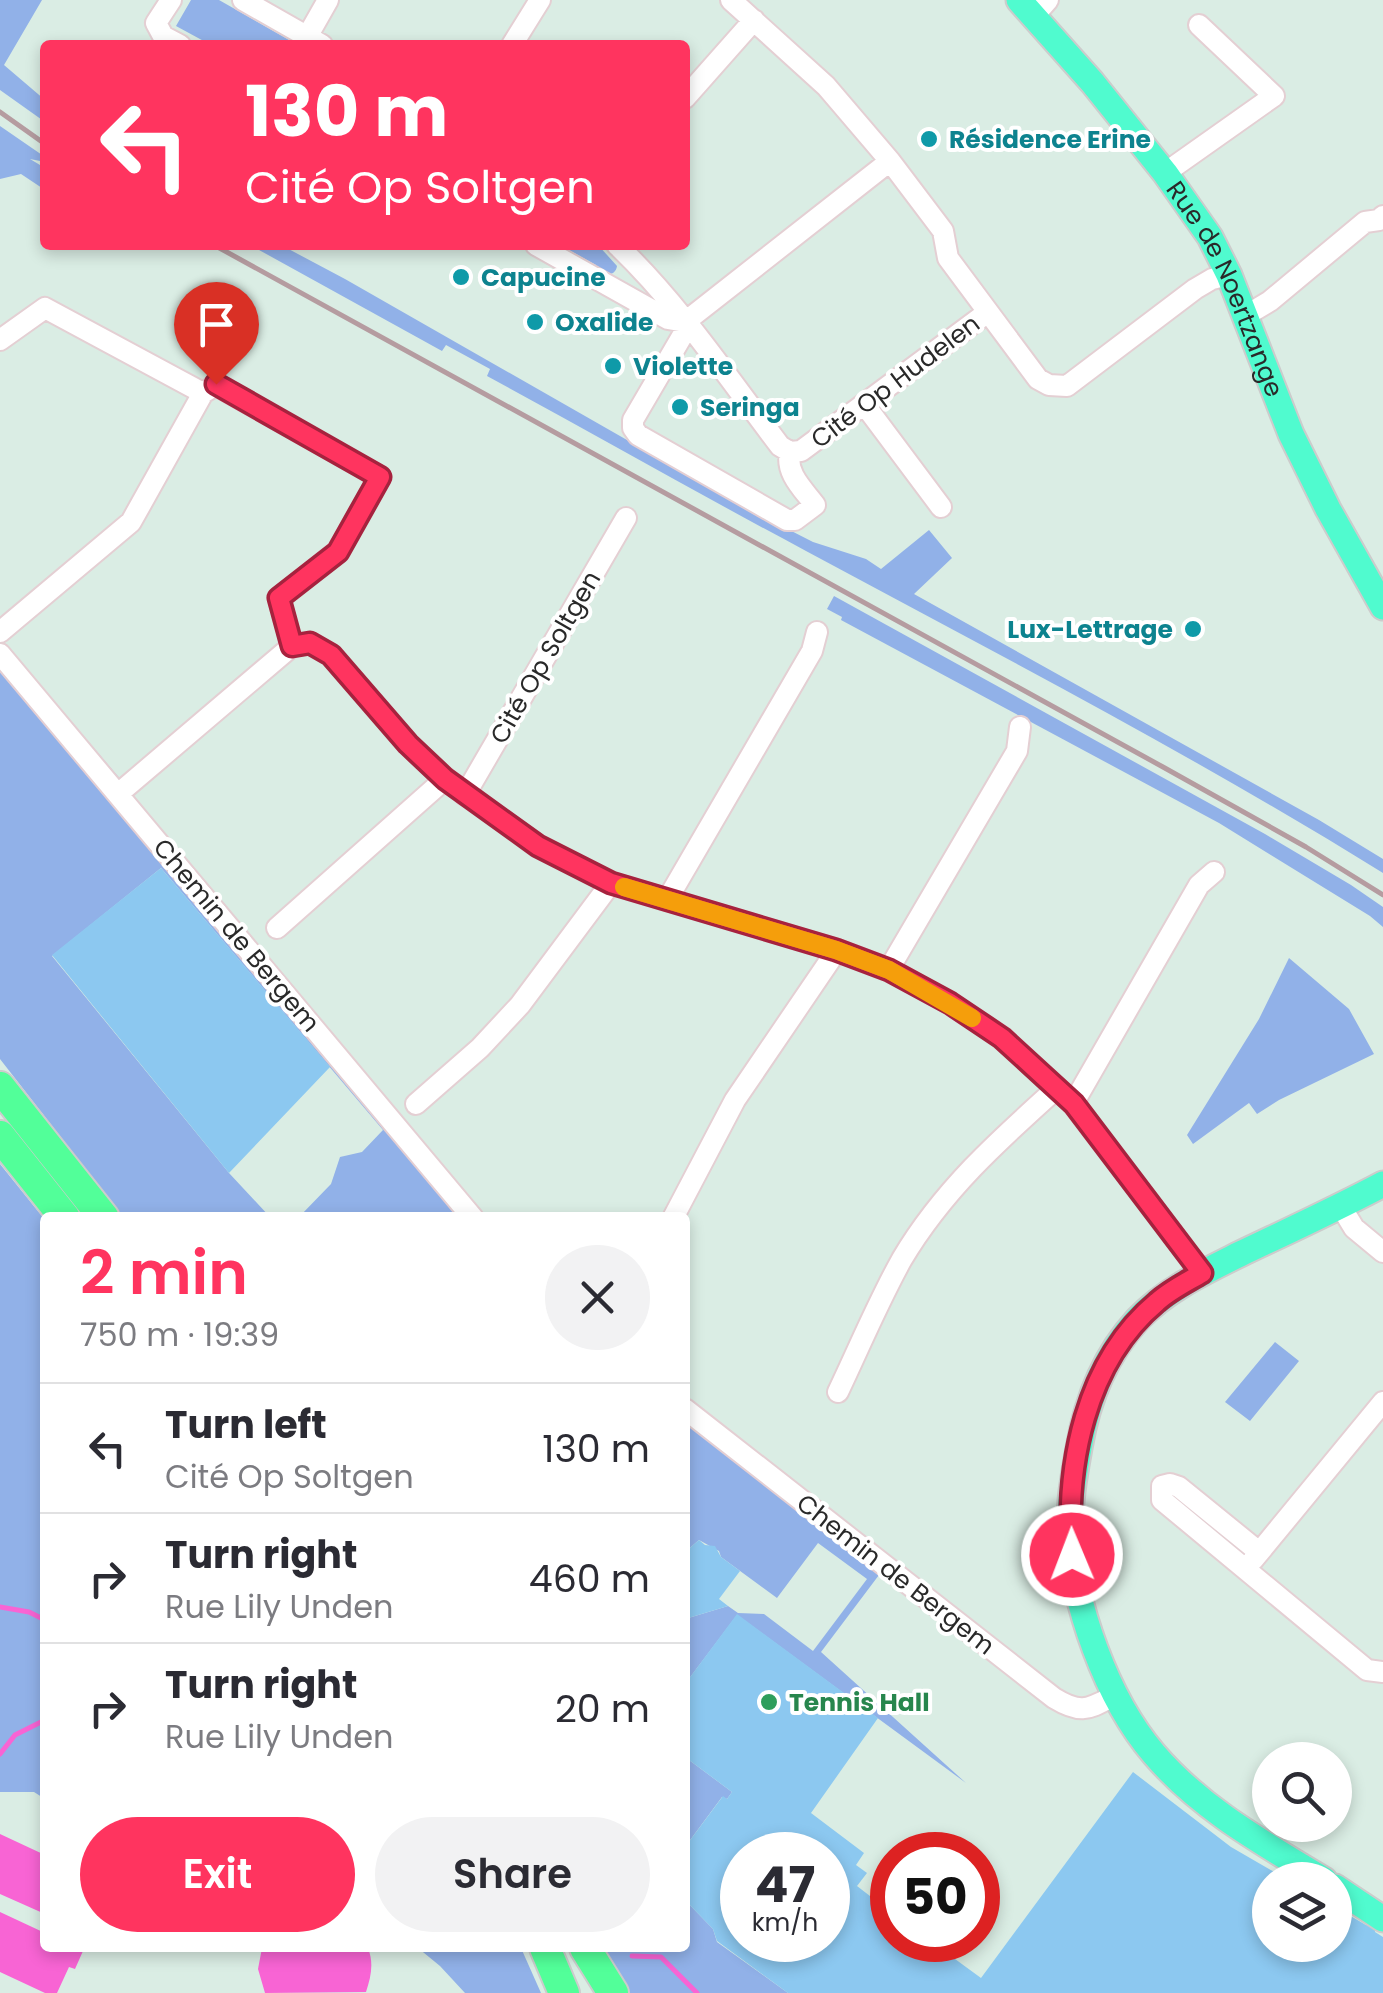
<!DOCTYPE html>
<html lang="en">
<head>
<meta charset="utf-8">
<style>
	body { margin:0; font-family:Poppins,sans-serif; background:#f2f2f3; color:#2b2b33; height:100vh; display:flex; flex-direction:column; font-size:38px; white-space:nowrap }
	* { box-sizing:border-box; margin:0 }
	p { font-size:32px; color:#7c7c81 }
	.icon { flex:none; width:55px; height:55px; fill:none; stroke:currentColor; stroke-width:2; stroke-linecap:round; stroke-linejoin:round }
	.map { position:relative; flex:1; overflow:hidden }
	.panel { position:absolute; left:40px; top:1212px; width:650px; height:740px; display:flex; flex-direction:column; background:#fff; border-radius:10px; box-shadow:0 5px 15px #0003 }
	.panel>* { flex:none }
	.top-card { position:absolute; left:40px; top:40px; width:650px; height:210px; border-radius:10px; box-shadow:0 5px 15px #0003; background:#ff345f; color:#fff; overflow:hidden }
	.controls { position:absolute; left:1252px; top:1742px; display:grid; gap:20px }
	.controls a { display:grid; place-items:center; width:100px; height:100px; border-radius:50%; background:#fff; box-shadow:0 5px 15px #0003; font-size:50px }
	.speed { position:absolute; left:720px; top:1832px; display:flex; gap:20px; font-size:50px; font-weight:700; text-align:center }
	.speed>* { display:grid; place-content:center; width:130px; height:130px; border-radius:50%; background:#fff; box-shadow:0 5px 15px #0003; line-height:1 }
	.speed small { font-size:25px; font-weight:400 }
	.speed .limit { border:15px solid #d22; background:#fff; color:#111 }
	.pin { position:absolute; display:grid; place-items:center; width:85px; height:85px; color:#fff; margin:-102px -42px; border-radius:50% 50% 50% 0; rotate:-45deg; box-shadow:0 0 10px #0007 }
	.pin .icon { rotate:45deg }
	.me { position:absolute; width:110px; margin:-55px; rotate:359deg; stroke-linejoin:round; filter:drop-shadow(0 0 8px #0008) }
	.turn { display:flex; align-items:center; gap:35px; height:210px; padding:0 40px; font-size:45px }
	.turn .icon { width:130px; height:130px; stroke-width:2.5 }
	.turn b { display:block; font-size:70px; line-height:85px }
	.round { display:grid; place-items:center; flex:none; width:105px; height:105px; border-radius:52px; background:#f2f2f3 }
	.headline { display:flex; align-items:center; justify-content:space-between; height:170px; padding:0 40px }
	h1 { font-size:60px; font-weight:600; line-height:75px; color:#ff345f }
	.action { display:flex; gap:20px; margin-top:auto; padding:20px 40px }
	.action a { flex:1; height:115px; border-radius:60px; background:#ff345f; color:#fff; font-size:40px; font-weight:600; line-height:115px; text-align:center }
	.action a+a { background:#f2f2f3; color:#2b2b33 }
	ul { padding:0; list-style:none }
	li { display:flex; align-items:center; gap:30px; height:130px; padding:0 40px; border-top:2px solid #e1e1e2 }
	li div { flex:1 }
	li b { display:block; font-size:38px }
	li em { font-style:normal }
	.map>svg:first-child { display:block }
	.green { fill:#91b1e8 }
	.pitch { fill:#8cc8f0; fill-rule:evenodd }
	.water { fill:#f864d4 }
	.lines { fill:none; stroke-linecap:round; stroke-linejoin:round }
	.stream { stroke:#f864d4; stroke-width:5 }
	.minor-casing { stroke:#e4cfd3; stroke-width:24 }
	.major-casing { stroke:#ccc; stroke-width:29 }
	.highway-casing { stroke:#ccc; stroke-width:34 }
	.minor { stroke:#fff; stroke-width:20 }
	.major { stroke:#50fbcf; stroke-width:25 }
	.highway { stroke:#52ff99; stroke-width:30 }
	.rail { stroke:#b59ca0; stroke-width:5 }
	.route-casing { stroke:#a6223e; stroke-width:25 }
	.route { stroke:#ff345f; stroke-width:18 }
	.slow { stroke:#f59e0b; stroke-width:18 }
	.culture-dot { fill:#0f9aa8; stroke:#fff; stroke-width:4 }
	.leisure-dot { fill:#2e9e5b; stroke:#fff; stroke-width:4 }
	.labels { text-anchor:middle; stroke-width:8; stroke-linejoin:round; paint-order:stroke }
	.culture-label { font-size:25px; font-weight:bold; fill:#0d838f; stroke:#fff; text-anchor:start }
	.street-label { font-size:25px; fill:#292929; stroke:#fff }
	.leisure-label { font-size:25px; font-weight:bold; fill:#27864d; stroke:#fff; text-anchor:start }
</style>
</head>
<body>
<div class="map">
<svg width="1383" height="1993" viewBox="0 0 1383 1993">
	<rect width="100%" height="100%" fill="#daede4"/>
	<!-- green -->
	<path class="green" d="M 0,0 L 42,0 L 4,65 L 45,100 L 45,122 L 0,90 Z
		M 191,0 L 219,0 L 298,45 L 211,45 L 176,26 Z
		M 0,126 L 45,157 L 45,162 L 30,159 L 45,168 L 45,190 L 21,174 L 0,179 Z
		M 250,245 L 281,245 L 345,279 L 746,508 L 813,542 L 866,559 L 881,569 L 929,530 L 952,558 L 914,594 L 1319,820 L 1383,859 L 1383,873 C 1196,757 1000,655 806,551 C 699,494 594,434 487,376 L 490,369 L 446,345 L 442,351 Z
		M 560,245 L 598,245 L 617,266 C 615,278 603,274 595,271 L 596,265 Z
		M 834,596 L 1265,834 L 1351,885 L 1383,907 L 1383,927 L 1370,916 L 1219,823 L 841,620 L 842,617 L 827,609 Z
		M 0,638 L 127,787 L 119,793 L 473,1217 L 299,1217 L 331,1184 L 340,1157 L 362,1152 L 383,1130 L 161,868 L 52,956 L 229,1173 L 270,1217 L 123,1217 L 0,1059 Z
		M 1289,958 L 1349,1009 L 1374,1054 L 1279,1100 L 1257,1114 L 1249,1103 L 1193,1144 L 1187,1135 L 1259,1019 Z
		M 0,1164 L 45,1220 L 45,1799 L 34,1792 L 0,1792 Z
		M 1275,1342 L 1299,1361 L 1250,1421 L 1225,1402 Z
		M 685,1409 L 885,1567 L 821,1652 L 966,1783 L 737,1615 L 685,1684 L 685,1619 L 728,1606 L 738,1613 L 764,1614 L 813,1651 L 867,1579 L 818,1543 L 777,1598 L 721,1557 L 719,1551 L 699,1540 L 685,1552 Z
		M 685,1757 L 732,1792 L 727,1799 L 722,1797 L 685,1847 Z
		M 685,1900 L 713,1929 L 717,1942 L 788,1993 L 624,1993 L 605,1948 L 685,1948 Z
		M 418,1948 L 521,1948 L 541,1993 L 465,1993 L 440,1966 Z"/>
	<!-- pitch -->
	<path class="pitch" d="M 161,868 L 330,1067 L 229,1173 L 52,955 Z
		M 699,1540 L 705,1545 L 715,1546 L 721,1557 L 740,1571 L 719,1599 L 728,1606 L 685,1619 L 685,1552 Z
		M 737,1614 L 878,1718 L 811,1813 L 864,1853 L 856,1865 L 867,1873 L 857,1886 L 892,1913 L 892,1940 L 929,1940 L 981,1978 L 1133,1772 L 1231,1847 L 1288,1880 L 1270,1880 L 1270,1945 L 1335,1945 L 1335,1907 L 1366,1925 L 1375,1927 L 1375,1932 L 1383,1937 L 1383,1993 L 788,1993 L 717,1941 L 713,1929 L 685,1900 L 685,1847 L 723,1796 L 727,1799 L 732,1792 L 685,1757 L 685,1684 ZM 742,1855 L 828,1855 L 828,1940 L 742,1940 Z"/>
	<!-- water -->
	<path class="water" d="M 0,1834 L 45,1855 L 45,1914 L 0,1894 Z
		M 0,1912 L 45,1933 L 45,1948 L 75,1948 L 83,1951 L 75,1969 L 69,1967 L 57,1993 L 45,1993 L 0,1972 Z
		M 262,1948 L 368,1948 C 374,1963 371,1977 366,1992 L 265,1993 L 258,1969 Z"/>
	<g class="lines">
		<!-- stream -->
		<path class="stream" d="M 0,1607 L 29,1612 L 45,1620
			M 0,1754 L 15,1735 L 45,1720
			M 632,1956 L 661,1957 L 697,1993"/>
		<!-- minor casing -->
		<g class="minor-casing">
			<path id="minor" d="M 171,0 L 156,23 L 163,36 L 180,45
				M 243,0 L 322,45
				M 731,0 L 826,86 L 890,161 L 943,231 L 948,258 L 1038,379 L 1049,385 L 1067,386 L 1195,289 L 1212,279 L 1229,275
				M 1034,16 L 1048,0
				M 307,37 L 328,0
				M 512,45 L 540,0
				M 685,98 L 754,20
				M 1165,173 L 1274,96 L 1199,25
				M 536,245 L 668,319 L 685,322 L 890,161
				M 617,245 C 679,304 728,378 780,446 L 790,452 L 801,451 L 988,312
				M 1245,316 L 1270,301 L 1365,222 L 1379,220 L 1383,216
				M 688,326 L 633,420 L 633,428 L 638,435 L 787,520 L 795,520 L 815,505 C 803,489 785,473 790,452
				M 0,340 L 45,308 L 203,393 L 216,385 L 380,477 L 338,551 L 279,598 L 292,646
				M 864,404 L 941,507
				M 0,632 L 131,522 L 203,393
				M 0,654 L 473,1218
				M 118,794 L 292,646 L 311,643 L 331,655 L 408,744 L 445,779 L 538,846 L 611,883 L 837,950 L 889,969 L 949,1003 L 1002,1037 L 1073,1104 L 1202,1273
				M 465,795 L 626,518
				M 667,900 L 812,651 L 817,632
				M 277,928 L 445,779
				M 889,969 L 1017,751 L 1020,727
				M 416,1104 L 480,1048 L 520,1005 L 611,883
				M 1073,1104 L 1199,885 L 1214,872
				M 1340,1205 L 1354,1228 L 1383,1252
				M 673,1218 L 735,1100 L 837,950
				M 838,1392 C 859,1348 878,1302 902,1259 C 943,1190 999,1140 1057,1088
				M 685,1409 L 1054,1698 C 1082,1715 1088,1709 1116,1695
				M 1259,1552 L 1179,1487 L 1170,1484 L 1162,1486 L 1162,1500 L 1367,1670 L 1383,1672
				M 1253,1560 L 1383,1402"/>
		</g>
		<!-- major casing -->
		<g class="major-casing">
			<g id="major">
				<path id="s1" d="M 1019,0 L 1092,82 L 1165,173 L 1210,237 L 1229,275 L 1291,434 L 1328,509 L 1383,607"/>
				<path d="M 1324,1880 C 1263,1843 1201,1809 1154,1754 C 1107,1699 1072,1603 1070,1531 C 1069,1503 1074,1476 1079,1448 C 1087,1400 1105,1355 1138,1319 C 1167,1289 1204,1272 1240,1254 C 1288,1231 1336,1209 1383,1184"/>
				<path d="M 1335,1887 L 1383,1919"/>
			</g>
		</g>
		<!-- highway casing -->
		<g class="highway-casing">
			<path id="highway" d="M 0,1087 L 104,1218
				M 0,1136 L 65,1218
				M 545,1948 L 564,1993
				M 585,1948 L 613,1993"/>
		</g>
		<!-- minor -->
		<use href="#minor" class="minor"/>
		<!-- major -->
		<use href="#major" class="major"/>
		<!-- highway -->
		<use href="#highway" class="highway"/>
		<!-- rail -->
		<path class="rail" d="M 0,112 L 45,144
			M 214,245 L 1163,767 L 1306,847 L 1383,895"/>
	</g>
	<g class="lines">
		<!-- route casing -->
		<g class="route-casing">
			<path id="route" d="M 216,384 L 380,477 L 338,552 L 279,598 L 292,646 L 310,643 L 331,655 L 408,744 L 445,779 L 538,846 L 611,883 L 836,950 L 889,970 L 950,1003 L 1002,1038 L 1074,1104 L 1202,1273 C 1187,1282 1170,1290 1157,1302 C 1085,1362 1065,1466 1072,1555"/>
		</g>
		<!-- route -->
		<use href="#route" class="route"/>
		<!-- slow -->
		<path class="slow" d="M 624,887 L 836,950 L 889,970 L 972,1018"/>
	</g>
	<!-- markers -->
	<g class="culture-dot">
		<circle cx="929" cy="139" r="10"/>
		<circle cx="461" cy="277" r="10"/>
		<circle cx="535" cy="322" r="10"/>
		<circle cx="613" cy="366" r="10"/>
		<circle cx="680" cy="407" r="10"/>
		<circle cx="1193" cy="629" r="10"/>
	</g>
	<circle class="leisure-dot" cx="769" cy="1702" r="10"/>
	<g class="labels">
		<!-- culture labels -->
		<g class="culture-label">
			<text x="949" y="148">Résidence Erine</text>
			<text x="481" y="286">Capucine</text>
			<text x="555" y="331">Oxalide</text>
			<text x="633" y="375">Violette</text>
			<text x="700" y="416">Seringa</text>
			<text x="1173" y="638" text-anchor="end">Lux-Lettrage</text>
		</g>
		<!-- street labels -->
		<g class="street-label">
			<text dy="9" stroke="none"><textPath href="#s1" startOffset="358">Rue de Noertzange</textPath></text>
			<text transform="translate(895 381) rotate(-37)" y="9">Cité Op Hudelen</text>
			<text transform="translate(545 657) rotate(-60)" y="9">Cité Op Soltgen</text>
			<text transform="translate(237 935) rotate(50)" y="9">Chemin de Bergem</text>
			<text transform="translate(896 1574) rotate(38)" y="9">Chemin de Bergem</text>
		</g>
		<!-- leisure labels -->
		<g class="leisure-label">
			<text x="789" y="1711">Tennis Hall</text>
		</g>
	</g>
</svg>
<div class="controls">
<a><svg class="icon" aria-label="search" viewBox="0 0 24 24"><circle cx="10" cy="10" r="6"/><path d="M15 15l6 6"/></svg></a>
<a><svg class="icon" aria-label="layers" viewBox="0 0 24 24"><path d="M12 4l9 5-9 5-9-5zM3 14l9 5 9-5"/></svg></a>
</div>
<div class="speed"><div>47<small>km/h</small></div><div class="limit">50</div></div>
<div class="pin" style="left:216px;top:384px;background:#d93025"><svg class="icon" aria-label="arrive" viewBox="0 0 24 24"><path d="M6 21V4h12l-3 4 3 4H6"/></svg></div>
<svg class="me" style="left:1072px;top:1555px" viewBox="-20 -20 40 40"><circle r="17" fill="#ff345f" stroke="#fff" stroke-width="3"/><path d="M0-11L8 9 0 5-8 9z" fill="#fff"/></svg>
<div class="top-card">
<div class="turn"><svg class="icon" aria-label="left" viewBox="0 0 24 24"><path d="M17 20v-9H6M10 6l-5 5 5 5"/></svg><div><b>130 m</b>Cité Op Soltgen</div></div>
</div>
<section class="panel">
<div class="headline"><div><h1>2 min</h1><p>750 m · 19:39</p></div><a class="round"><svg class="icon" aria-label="close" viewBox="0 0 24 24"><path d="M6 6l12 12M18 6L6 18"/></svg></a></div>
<ul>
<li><svg class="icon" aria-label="left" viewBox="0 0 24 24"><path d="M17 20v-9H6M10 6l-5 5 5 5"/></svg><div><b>Turn left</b><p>Cité Op Soltgen</p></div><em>130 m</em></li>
<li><svg class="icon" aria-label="right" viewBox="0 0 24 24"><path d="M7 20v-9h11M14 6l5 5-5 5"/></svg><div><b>Turn right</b><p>Rue Lily Unden</p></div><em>460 m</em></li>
<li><svg class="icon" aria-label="right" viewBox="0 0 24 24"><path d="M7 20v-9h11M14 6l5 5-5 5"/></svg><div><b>Turn right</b><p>Rue Lily Unden</p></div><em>20 m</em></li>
</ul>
<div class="action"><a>Exit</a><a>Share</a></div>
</section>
</div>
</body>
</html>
